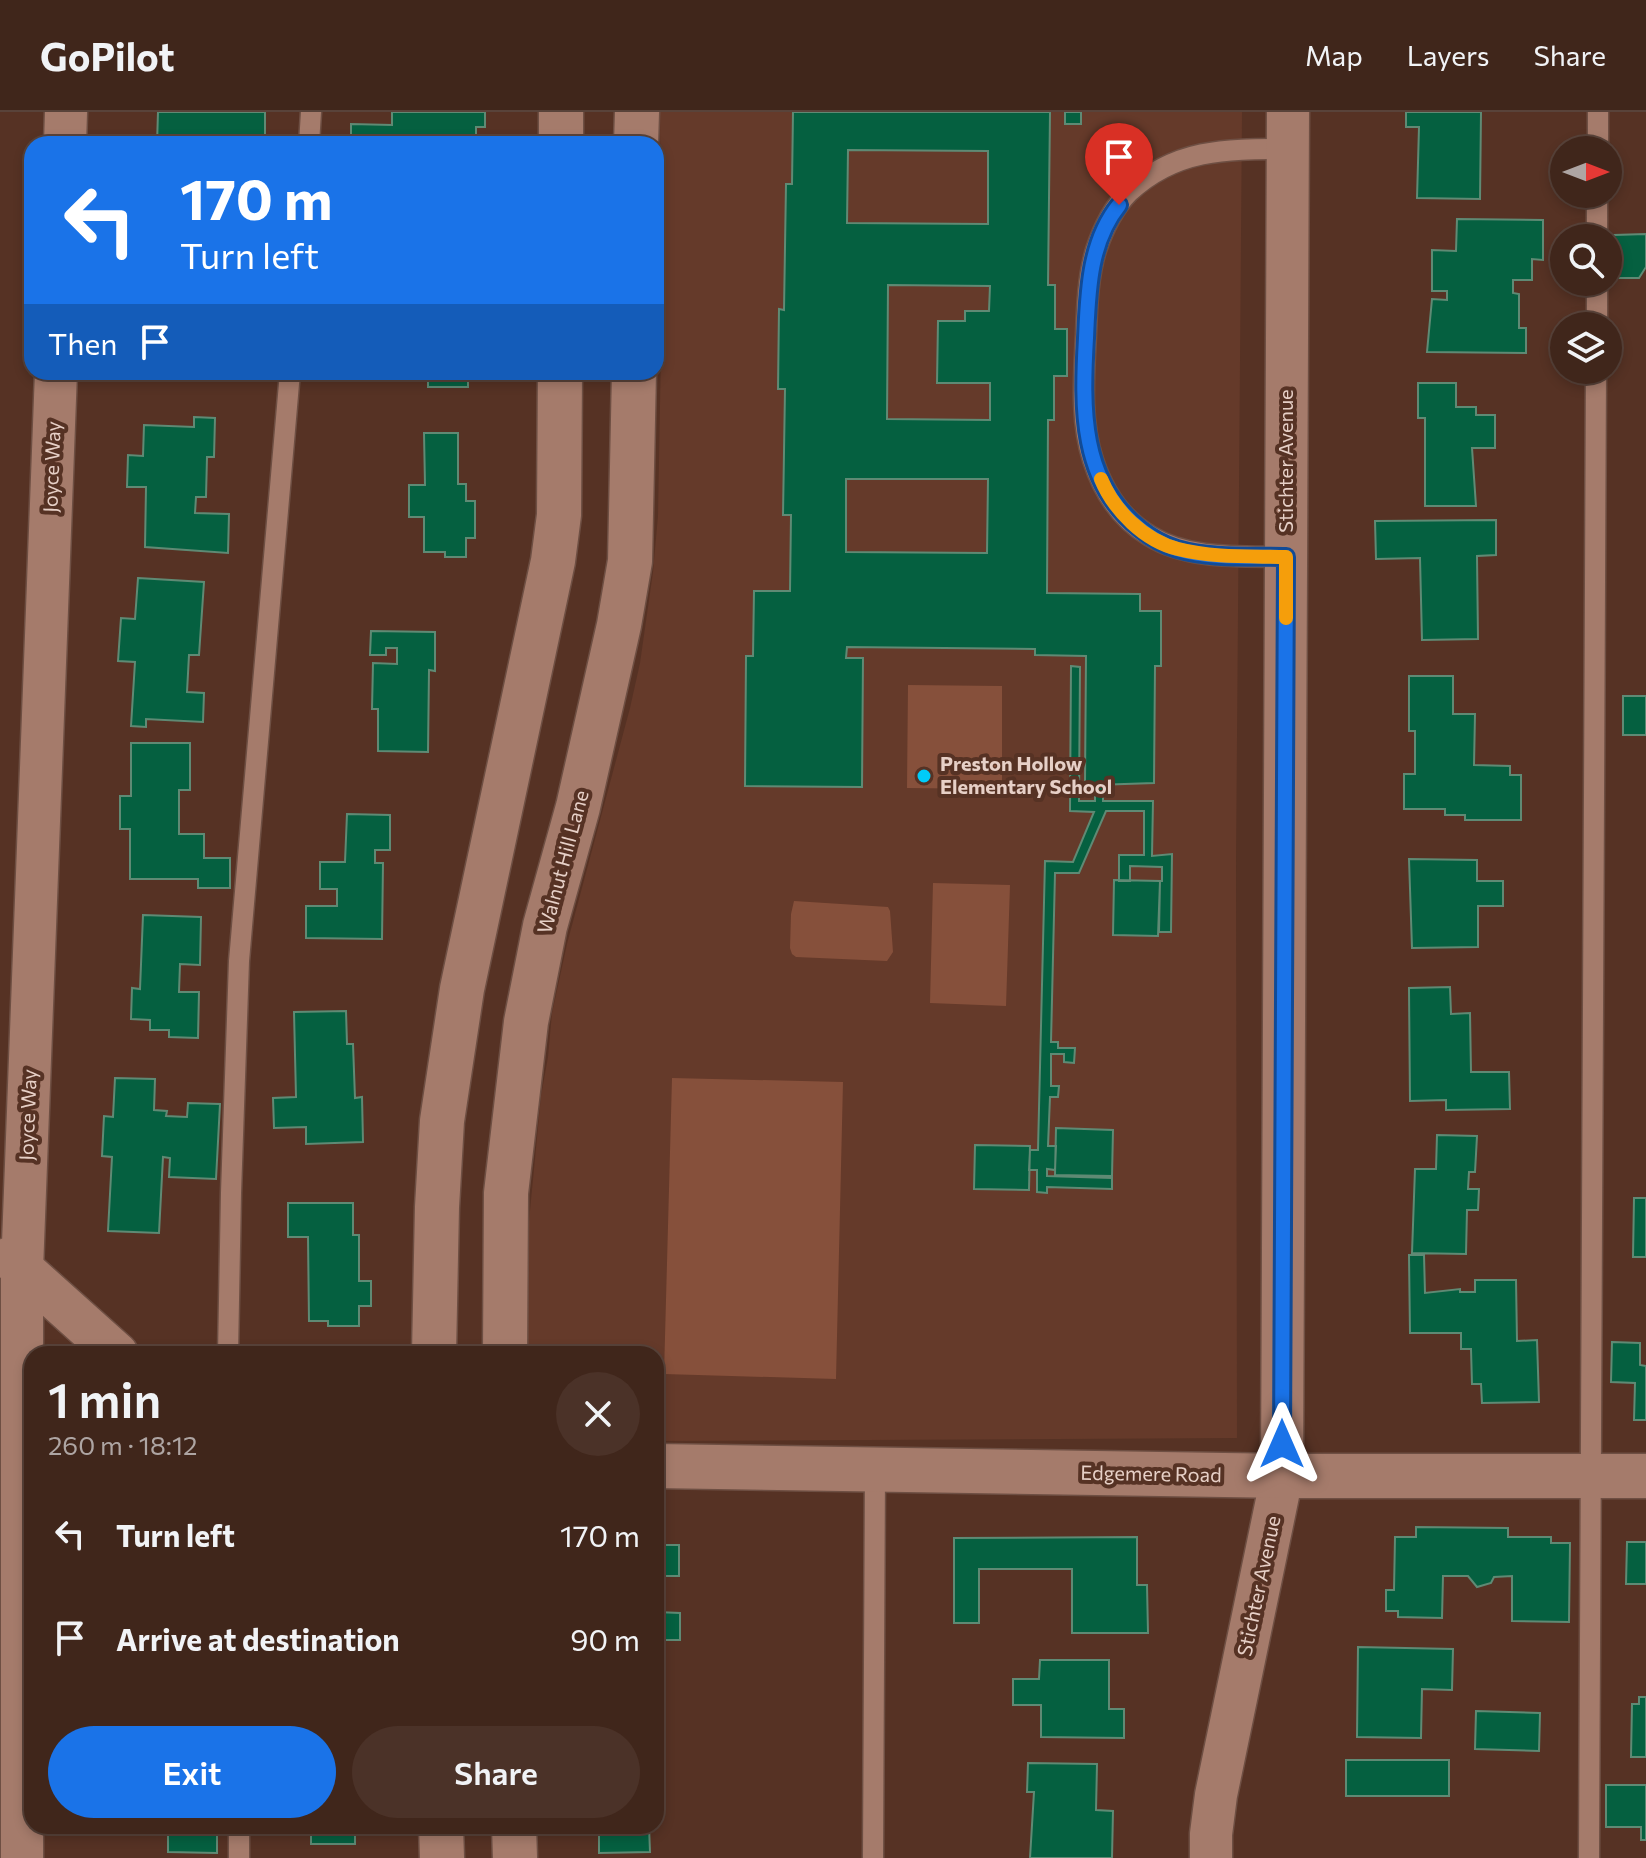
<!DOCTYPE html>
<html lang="en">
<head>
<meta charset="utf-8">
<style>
	body { margin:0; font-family:Commissioner,sans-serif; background:#4b3228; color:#f1f3f6; height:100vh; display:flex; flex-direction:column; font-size:30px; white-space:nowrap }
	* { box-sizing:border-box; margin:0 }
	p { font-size:26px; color:#aea5a3 }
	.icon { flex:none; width:44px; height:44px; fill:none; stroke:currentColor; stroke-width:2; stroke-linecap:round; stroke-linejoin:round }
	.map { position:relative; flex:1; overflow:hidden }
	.panel { position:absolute; left:24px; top:1234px; width:640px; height:488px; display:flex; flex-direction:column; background:#40261b; border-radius:24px; box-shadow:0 4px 12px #0003,0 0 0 2px #59433a }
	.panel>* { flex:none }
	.banner { position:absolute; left:24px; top:24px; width:640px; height:244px; border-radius:24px; box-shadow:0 4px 12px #0003,0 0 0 2px #59433a; background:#1a73e8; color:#fff; overflow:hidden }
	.needle { width:52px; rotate:90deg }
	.buttons { position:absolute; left:1550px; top:24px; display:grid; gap:16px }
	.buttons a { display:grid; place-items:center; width:72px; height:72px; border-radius:50%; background:#40261b; box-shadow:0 4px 12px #0003,0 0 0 2px #59433a; font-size:40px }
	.pin { position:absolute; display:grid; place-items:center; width:68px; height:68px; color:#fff; margin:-82px -34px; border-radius:50% 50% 50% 0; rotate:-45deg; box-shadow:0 0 8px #0007 }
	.pin .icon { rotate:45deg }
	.me { position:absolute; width:88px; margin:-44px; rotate:0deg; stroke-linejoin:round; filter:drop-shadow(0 0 6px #0008) }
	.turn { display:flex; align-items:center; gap:28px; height:168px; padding:0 24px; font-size:36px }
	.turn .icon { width:104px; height:104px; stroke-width:2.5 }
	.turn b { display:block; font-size:56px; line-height:68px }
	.then { display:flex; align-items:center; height:76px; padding:0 24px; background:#0003; gap:16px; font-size:30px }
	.round { display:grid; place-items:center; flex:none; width:84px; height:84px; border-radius:42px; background:#4b3228 }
	.headline { display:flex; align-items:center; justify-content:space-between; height:136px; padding:0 24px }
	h1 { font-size:48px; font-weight:600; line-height:60px }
	.primary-button { display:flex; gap:16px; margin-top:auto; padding:16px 24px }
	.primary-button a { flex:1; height:92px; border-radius:48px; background:#1a73e8; color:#fff; font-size:32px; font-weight:600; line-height:92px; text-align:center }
	.primary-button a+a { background:#4b3228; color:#f1f3f6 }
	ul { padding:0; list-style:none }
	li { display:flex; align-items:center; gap:24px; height:104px; padding:0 24px }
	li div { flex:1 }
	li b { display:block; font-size:30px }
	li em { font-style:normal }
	header { display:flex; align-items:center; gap:48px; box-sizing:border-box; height:112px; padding:0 40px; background:#40261b; border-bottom:2px solid #59433a }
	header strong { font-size:38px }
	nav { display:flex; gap:44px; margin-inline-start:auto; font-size:28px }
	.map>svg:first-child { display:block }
	.built { fill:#653a2a }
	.green { fill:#86503b }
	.building { fill:#056040; stroke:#5f8a74; stroke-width:2; fill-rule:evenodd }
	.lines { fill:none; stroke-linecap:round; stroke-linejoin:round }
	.service-casing { stroke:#6e4f43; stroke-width:23 }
	.minor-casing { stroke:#6e4f43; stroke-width:45 }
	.tertiary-casing { stroke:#6e4f43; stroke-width:47 }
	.secondary-casing { stroke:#6e4f43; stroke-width:47 }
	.service { stroke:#a57b6b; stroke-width:20 }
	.minor { stroke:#a57b6b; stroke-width:42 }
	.tertiary { stroke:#a57b6b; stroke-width:44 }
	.secondary { stroke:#a57b6b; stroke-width:44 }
	.route-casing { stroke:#114b97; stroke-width:20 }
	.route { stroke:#1a73e8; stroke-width:14 }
	.slow { stroke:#f59e0b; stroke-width:14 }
	.poi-dot { fill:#00cbf9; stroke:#563224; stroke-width:3 }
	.labels { text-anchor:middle; stroke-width:8; stroke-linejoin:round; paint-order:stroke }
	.street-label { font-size:20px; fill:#e7d0c7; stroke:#563224 }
	.poi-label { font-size:20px; font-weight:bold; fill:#e7d0c7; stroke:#563224; text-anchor:start }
</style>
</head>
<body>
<header>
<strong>GoPilot</strong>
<nav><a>Map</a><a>Layers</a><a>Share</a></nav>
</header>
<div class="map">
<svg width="1646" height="1746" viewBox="0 0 1646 1746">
	<rect width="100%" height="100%" fill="#563224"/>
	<!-- built -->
	<path class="built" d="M 660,0 L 1242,0 L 1236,751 L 1237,1326 L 656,1329 L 656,1242 L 528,1242 L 527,1137 L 529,1109 L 541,984 L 548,945 L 552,901 L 567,832 L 630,596 L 640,551 L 653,460 L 658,404 L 661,239 Z"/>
	<!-- green -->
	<path class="green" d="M 908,573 L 1002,574 L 1002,677 L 907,676 Z
		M 933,771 L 1010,773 L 1006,894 L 930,891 Z
		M 794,789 L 888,795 L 890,799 L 893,840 L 887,849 L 796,845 L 792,842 L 790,836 L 791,802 Z
		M 672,966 L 843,970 L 836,1267 L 664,1262 Z"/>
	<!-- building -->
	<path class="building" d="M 158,0 L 265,0 L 265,30 L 230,29 L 230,32 L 157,32 Z
		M 392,0 L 485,0 L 485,15 L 476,15 L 476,32 L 351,32 L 351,12 L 392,13 Z
		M 793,0 L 1050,0 L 1048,173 L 1055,173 L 1055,217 L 1067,217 L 1067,264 L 1054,264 L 1054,308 L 1048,308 L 1047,481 L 1140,482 L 1140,499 L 1161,499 L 1161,554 L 1155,554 L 1154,671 L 1095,673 L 1085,671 L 1086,544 L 1035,543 L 1035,537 L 847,535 L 846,546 L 863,546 L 862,675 L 745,674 L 746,544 L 753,544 L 754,479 L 790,479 L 791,403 L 783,403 L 785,277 L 778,277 L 779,197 L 784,198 L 786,72 L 792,72 ZM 848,38 L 988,39 L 988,112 L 847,111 ZM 888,173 L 990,174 L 989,199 L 965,199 L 965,209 L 938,209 L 937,271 L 990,271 L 990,308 L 887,307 ZM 846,367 L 988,367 L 987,441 L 846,440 Z
		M 1065,0 L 1081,0 L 1081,12 L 1065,12 Z
		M 1406,0 L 1481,0 L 1480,87 L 1417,86 L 1419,15 L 1406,15 Z
		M 1457,107 L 1543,108 L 1543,148 L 1532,147 L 1532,168 L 1513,168 L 1513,181 L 1519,182 L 1519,216 L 1526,216 L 1526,241 L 1427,240 L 1432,187 L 1447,188 L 1447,179 L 1432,179 L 1432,138 L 1456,139 Z
		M 1646,122 L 1646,155 L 1639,166 L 1615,166 L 1614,123 Z
		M 428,260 L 468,260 L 468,275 L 428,275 Z
		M 1418,271 L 1456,271 L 1456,295 L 1476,295 L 1476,303 L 1495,303 L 1495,336 L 1472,336 L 1476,394 L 1425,394 L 1425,306 L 1418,306 Z
		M 194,305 L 215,306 L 214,345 L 207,345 L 206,385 L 196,385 L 195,401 L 229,402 L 228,441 L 145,435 L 146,375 L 127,375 L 128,343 L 143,344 L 144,313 L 194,315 Z
		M 424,321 L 458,321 L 458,372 L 466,372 L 466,389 L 475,389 L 475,426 L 466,426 L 466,445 L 445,445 L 445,440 L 424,440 L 424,405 L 409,405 L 409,373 L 425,373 Z
		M 1496,408 L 1496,443 L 1477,444 L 1478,527 L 1422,528 L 1420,446 L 1376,447 L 1375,409 Z
		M 138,466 L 204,470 L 199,543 L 189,543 L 187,580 L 204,581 L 203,610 L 146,607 L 146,615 L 131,614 L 135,550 L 118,549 L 121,506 L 135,507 Z
		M 371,519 L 435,520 L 435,559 L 429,558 L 428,640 L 378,639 L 378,597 L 372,597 L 373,551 L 397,552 L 397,536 L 386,536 L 386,543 L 370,543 Z
		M 1071,554 L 1080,555 L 1079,689 L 1095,689 L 1095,673 L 1103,673 L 1103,689 L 1153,689 L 1152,744 L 1172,742 L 1171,820 L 1159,820 L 1160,769 L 1162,769 L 1162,755 L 1130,754 L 1130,769 L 1119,769 L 1119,743 L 1144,743 L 1144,699 L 1106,699 L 1079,761 L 1055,761 L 1051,930 L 1058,930 L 1058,936 L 1075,936 L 1074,951 L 1064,950 L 1064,942 L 1051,942 L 1051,974 L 1059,974 L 1058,985 L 1050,985 L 1048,1034 L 1056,1034 L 1055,1058 L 1047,1057 L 1047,1064 L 1112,1066 L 1112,1077 L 1047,1075 L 1047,1081 L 1037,1080 L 1037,1058 L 1029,1058 L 1030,1038 L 1038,1038 L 1045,749 L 1073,750 L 1094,700 L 1070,699 Z
		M 1409,564 L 1453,564 L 1453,602 L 1475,602 L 1474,653 L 1510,654 L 1510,663 L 1521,663 L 1521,708 L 1465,708 L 1465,703 L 1445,703 L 1445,697 L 1404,697 L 1404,662 L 1415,662 L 1415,619 L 1409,619 Z
		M 1623,584 L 1646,584 L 1646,623 L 1623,623 Z
		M 131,631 L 190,631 L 190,678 L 179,678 L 179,722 L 204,722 L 204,746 L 230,746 L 230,776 L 198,776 L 198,767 L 130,767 L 130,717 L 120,717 L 120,684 L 131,684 Z
		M 347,702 L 390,703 L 390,738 L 375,738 L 375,751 L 383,751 L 382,827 L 306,826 L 306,794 L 337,794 L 337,777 L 320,777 L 320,750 L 345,750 Z
		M 1409,747 L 1477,748 L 1477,769 L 1503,769 L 1503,794 L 1478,794 L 1478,835 L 1412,836 Z
		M 1114,768 L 1160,769 L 1158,824 L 1113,823 Z
		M 143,803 L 201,805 L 200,853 L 180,852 L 179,880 L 199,880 L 198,926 L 169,925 L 169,918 L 150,918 L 150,908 L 131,907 L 132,876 L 140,877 Z
		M 1450,875 L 1451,902 L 1470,901 L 1471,960 L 1509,960 L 1510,997 L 1446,998 L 1446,988 L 1410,989 L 1409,876 Z
		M 346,899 L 347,932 L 353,932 L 355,986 L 362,985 L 363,1030 L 306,1032 L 306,1015 L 274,1016 L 273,986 L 296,985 L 294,900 Z
		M 115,966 L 155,967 L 154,998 L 167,999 L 166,1004 L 187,1005 L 188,991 L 220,992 L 216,1067 L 169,1065 L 170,1046 L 163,1045 L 159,1121 L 108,1119 L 112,1045 L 102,1044 L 104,1004 L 113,1005 Z
		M 1056,1016 L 1113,1018 L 1112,1064 L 1055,1063 Z
		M 1437,1023 L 1477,1024 L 1475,1060 L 1469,1060 L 1468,1077 L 1479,1077 L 1478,1098 L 1467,1098 L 1466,1142 L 1412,1141 L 1415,1057 L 1436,1057 Z
		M 975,1033 L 1030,1034 L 1029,1078 L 974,1077 Z
		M 1634,1086 L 1646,1086 L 1646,1145 L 1633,1145 Z
		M 288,1091 L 353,1091 L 353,1123 L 359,1123 L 359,1169 L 371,1169 L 371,1194 L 359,1194 L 359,1214 L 328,1214 L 328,1209 L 309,1209 L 308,1125 L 288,1125 Z
		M 1409,1143 L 1424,1143 L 1425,1181 L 1460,1177 L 1460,1180 L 1475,1180 L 1475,1168 L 1516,1168 L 1517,1229 L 1537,1228 L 1539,1290 L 1482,1291 L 1481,1272 L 1472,1272 L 1471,1237 L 1461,1237 L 1461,1221 L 1410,1221 Z
		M 1612,1230 L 1640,1231 L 1640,1253 L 1646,1254 L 1646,1308 L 1634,1308 L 1635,1271 L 1611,1270 Z
		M 1416,1415 L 1508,1416 L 1508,1425 L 1551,1425 L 1551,1431 L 1570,1431 L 1569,1510 L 1512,1509 L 1512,1464 L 1494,1465 L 1491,1471 L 1477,1475 L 1468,1464 L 1443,1464 L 1442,1506 L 1398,1505 L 1398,1499 L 1386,1499 L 1386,1478 L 1394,1478 L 1395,1425 L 1416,1425 Z
		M 1137,1425 L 1137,1473 L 1147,1473 L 1148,1521 L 1072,1521 L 1072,1457 L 979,1457 L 979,1511 L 954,1511 L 954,1426 Z
		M 1627,1430 L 1646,1430 L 1646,1472 L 1626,1472 Z
		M 656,1433 L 679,1433 L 679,1464 L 656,1464 Z
		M 656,1500 L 680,1501 L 680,1528 L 656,1528 Z
		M 1358,1535 L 1453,1537 L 1452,1578 L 1422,1577 L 1421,1626 L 1357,1625 Z
		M 1040,1548 L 1109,1548 L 1109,1597 L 1124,1597 L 1124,1626 L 1041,1625 L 1041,1593 L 1013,1593 L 1013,1567 L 1039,1567 Z
		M 1639,1585 L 1646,1585 L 1646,1645 L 1631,1645 L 1632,1592 L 1639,1592 Z
		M 1476,1599 L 1540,1601 L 1539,1639 L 1475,1637 Z
		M 1346,1648 L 1449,1648 L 1449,1684 L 1346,1684 Z
		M 1028,1651 L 1097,1652 L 1096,1698 L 1113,1699 L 1112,1746 L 1030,1746 L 1034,1680 L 1027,1680 Z
		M 1606,1673 L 1646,1673 L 1646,1728 L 1641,1728 L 1641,1715 L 1606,1715 Z
		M 90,1714 L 134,1714 L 134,1721 L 90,1721 Z
		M 168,1714 L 217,1714 L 217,1741 L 168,1740 Z
		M 311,1714 L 355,1714 L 355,1732 L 311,1732 Z
		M 599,1714 L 649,1714 L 650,1740 L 599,1741 Z"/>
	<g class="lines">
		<!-- service casing -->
		<g class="service-casing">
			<path id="service" d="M 309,32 L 311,0
				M 1598,38 L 1598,0
				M 1597,126 L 1597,82
				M 1597,214 L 1597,170
				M 1286,445 C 1241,444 1189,448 1150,424 C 1121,407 1103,379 1093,348 C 1080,309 1084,263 1086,222 C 1087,194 1088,164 1096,138 C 1103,117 1113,96 1129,80 C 1176,36 1228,37 1288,37
				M 228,1242 L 231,1081 L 239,849 L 290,260
				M 239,1714 L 239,1746
				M 873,1746 L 875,1357
				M 1589,1746 L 1596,258"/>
		</g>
		<!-- minor casing -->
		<g class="minor-casing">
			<path id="minor" d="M 65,32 L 66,0
				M 10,1146 L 117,1242
				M 22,1746 L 22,1158 L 56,260
				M 1211,1746 L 1211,1722 L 1216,1683 L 1282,1364 L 1288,0"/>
		</g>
		<!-- tertiary casing -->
		<g class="tertiary-casing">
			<path id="tertiary" d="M 656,1354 L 1282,1364 L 1646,1364"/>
		</g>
		<!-- secondary casing -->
		<g class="secondary-casing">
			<path id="secondary" d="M 561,32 L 561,0
				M 636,32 L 637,0
				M 434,1242 L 437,1095 L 442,1009 L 462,877 L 553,449 L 559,403 L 560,260
				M 505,1242 L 506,1081 L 526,910 L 545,814 L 578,695 L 619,513 L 630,449 L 634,260
				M 441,1714 L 442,1746
				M 514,1714 L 515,1746"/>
		</g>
		<!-- service -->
		<use href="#service" class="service"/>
		<!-- minor -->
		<use href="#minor" class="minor"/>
		<!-- tertiary -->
		<use href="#tertiary" class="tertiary"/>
		<!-- secondary -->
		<use href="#secondary" class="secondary"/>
	</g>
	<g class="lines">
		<!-- route casing -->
		<g class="route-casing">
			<path id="route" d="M 1119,93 C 1089,130 1088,181 1086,226 C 1082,295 1080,370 1140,417 C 1150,425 1164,433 1177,437 C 1211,447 1250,444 1286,445 L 1282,1332"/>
		</g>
		<!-- route -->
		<use href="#route" class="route"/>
		<!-- slow -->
		<path class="slow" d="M 1101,367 C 1114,399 1145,429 1178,437 C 1213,446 1250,444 1286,445 L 1286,506"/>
	</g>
	<!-- markers -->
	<circle class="poi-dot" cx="924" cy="664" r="8"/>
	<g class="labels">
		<!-- street labels -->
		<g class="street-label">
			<text transform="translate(1286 349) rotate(-90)" y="7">Stichter Avenue</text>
			<text transform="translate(52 355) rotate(-88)" y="7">Joyce Way</text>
			<text transform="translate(563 750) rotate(-75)" y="7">Walnut Hill Lane</text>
			<text transform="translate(28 1003) rotate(-88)" y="7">Joyce Way</text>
			<text transform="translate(1151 1362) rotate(1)" y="7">Edgemere Road</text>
			<text transform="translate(1259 1474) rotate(-78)" y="7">Stichter Avenue</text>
		</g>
		<!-- poi labels -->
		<g class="poi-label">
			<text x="940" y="659">Preston Hollow<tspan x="940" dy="23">Elementary School</tspan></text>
		</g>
	</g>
</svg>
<div class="buttons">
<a><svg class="needle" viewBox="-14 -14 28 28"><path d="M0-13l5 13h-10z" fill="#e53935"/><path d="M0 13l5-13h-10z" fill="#aea5a3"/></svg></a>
<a><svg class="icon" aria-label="search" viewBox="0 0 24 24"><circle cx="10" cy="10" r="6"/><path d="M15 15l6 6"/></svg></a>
<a><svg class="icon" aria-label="layers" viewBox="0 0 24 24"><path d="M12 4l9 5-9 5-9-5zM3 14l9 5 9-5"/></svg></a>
</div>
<div class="pin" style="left:1119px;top:93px;background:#d93025"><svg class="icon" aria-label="arrive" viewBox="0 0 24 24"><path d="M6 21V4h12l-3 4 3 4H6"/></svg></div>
<svg class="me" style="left:1282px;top:1332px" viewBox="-20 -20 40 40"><path d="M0-17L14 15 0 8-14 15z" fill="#1a73e8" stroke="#fff" stroke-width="4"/></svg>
<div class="banner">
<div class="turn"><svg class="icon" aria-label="left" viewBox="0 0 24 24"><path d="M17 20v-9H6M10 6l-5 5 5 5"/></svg><div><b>170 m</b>Turn left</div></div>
<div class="then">Then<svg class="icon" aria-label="arrive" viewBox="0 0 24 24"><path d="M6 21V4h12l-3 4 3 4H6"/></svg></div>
</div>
<section class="panel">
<div class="headline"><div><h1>1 min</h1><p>260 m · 18:12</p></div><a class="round"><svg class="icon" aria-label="close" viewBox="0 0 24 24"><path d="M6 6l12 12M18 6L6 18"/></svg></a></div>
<ul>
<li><svg class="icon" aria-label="left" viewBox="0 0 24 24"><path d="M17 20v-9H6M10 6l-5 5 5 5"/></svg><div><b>Turn left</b></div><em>170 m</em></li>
<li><svg class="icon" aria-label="arrive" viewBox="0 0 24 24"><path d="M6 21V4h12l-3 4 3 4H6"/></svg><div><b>Arrive at destination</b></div><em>90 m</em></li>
</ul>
<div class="primary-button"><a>Exit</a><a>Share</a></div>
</section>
</div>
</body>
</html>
